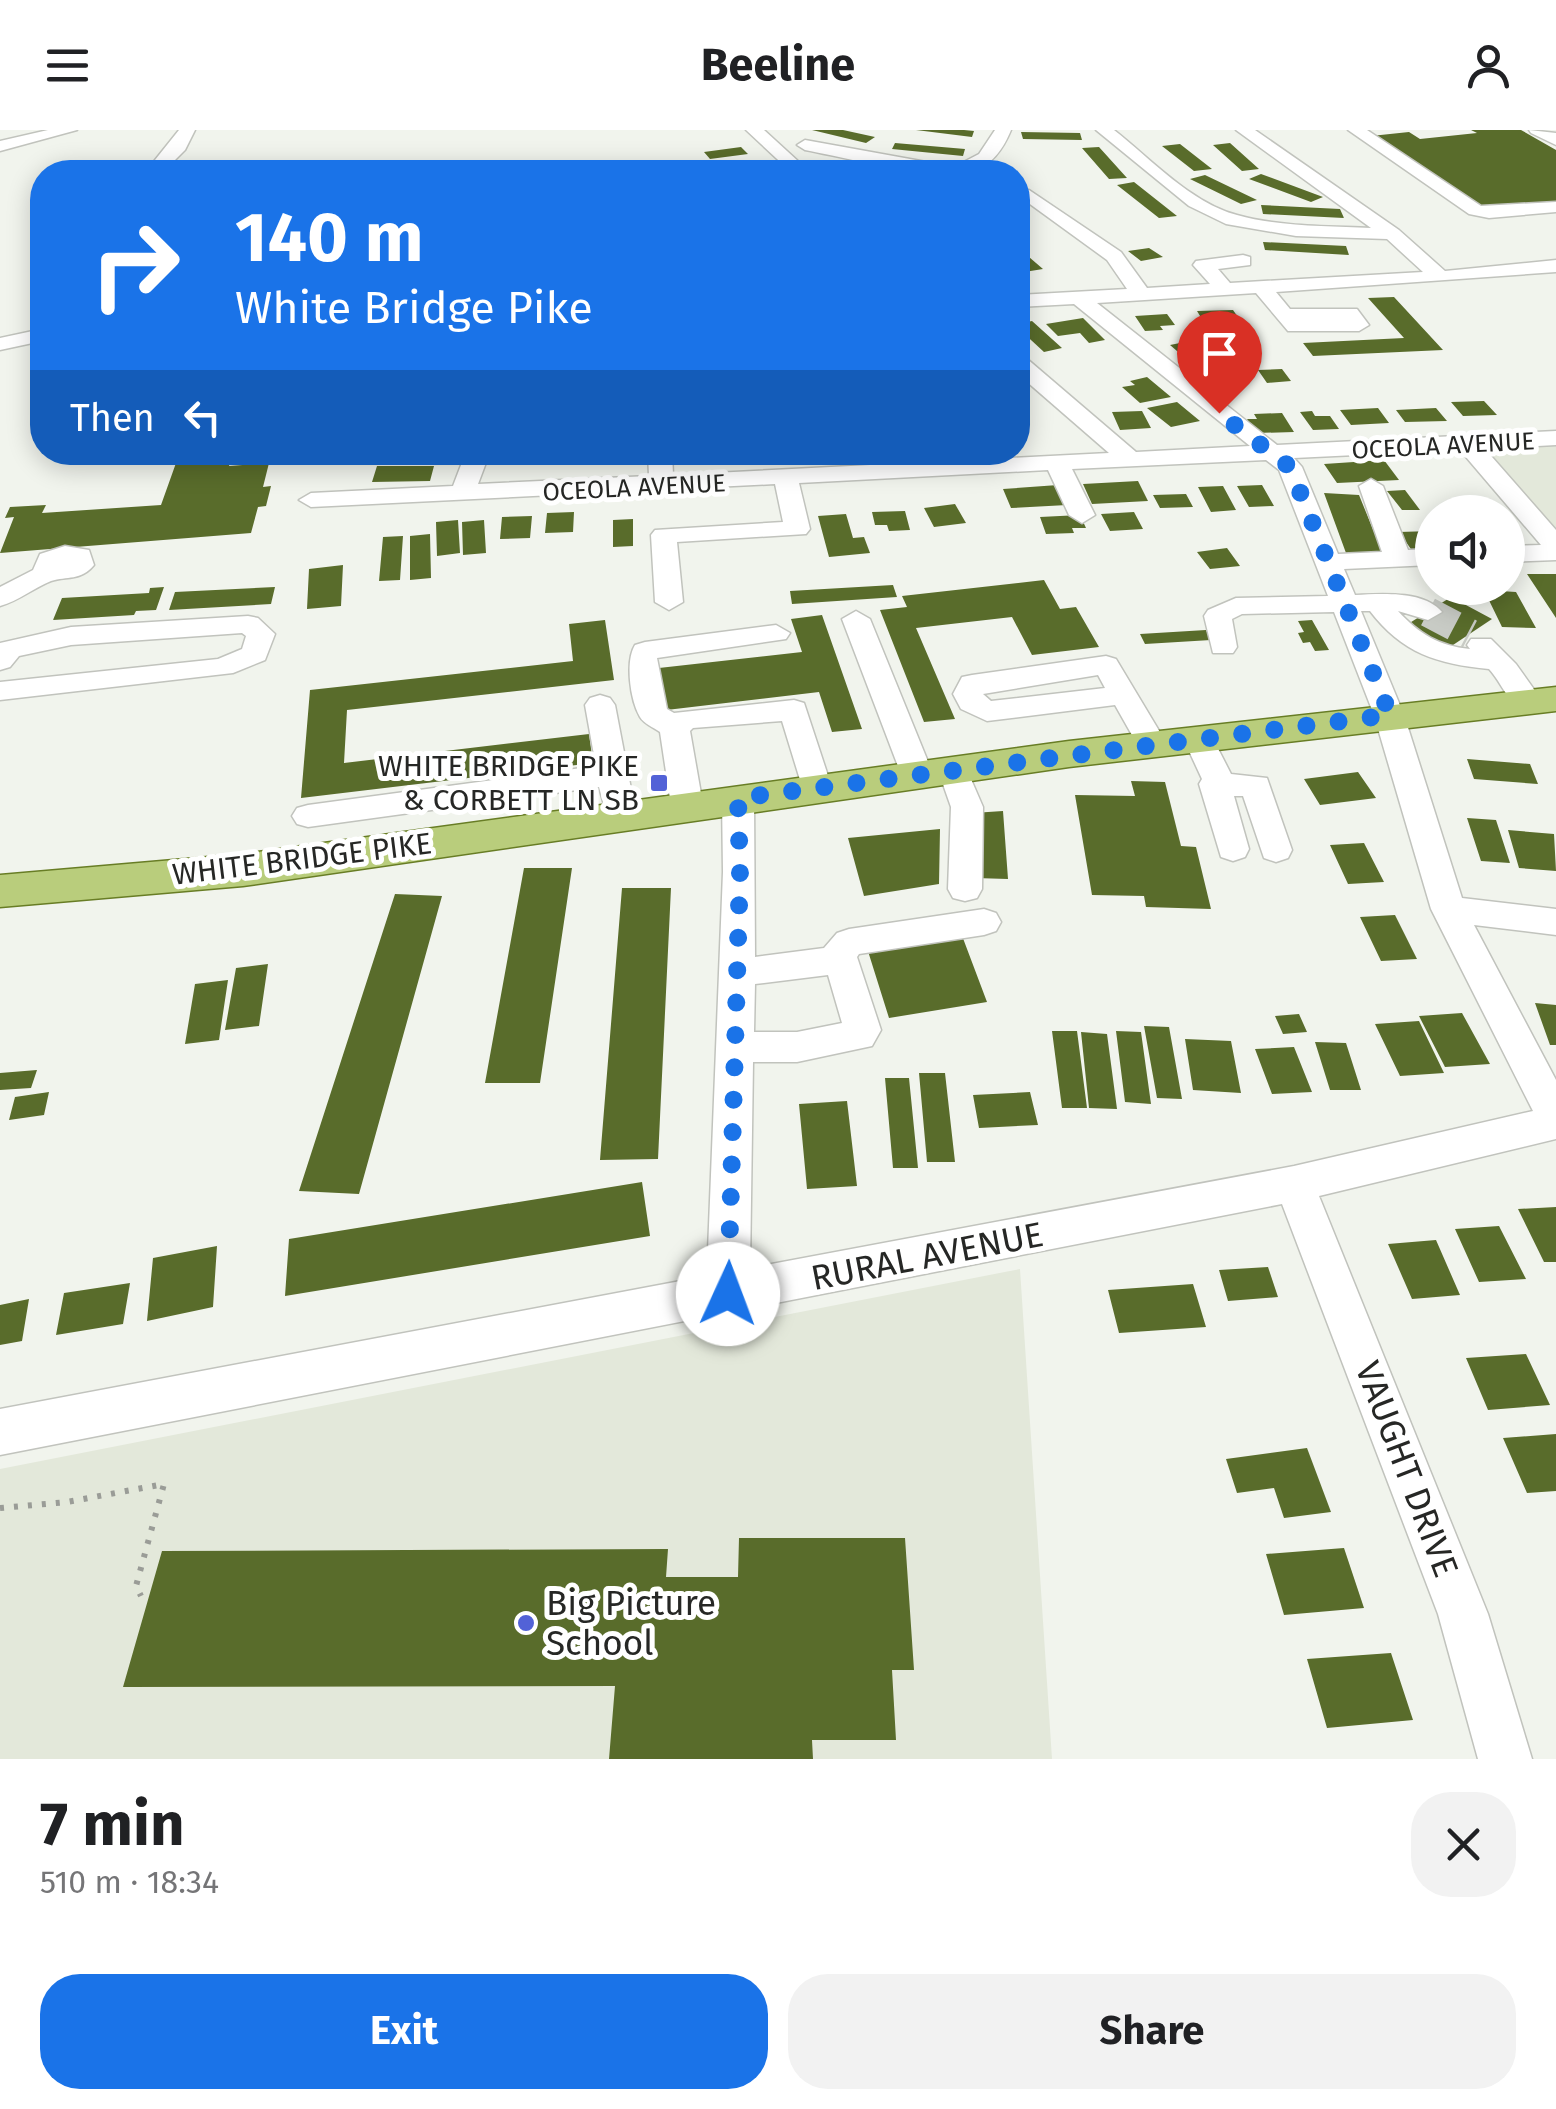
<!DOCTYPE html>
<html lang="en">
<head>
<meta charset="utf-8">
<style>
	body { margin:0; font-family:"Fira Sans",sans-serif; background:#f2f2f2; color:#202124; height:100vh; display:flex; flex-direction:column; font-size:38px; white-space:nowrap }
	* { box-sizing:border-box; margin:0 }
	p { font-size:32px; color:#757577 }
	.icon { flex:none; width:55px; height:55px; fill:none; stroke:currentColor; stroke-width:2; stroke-linecap:round; stroke-linejoin:round }
	.map { position:relative; height:1629px; overflow:hidden }
	.details { display:flex; flex-direction:column; background:#fff; flex:1 }
	.details>* { flex:none }
	.top-card { position:absolute; left:30px; top:30px; width:1000px; height:305px; border-radius:40px; box-shadow:0 5px 25px #0003; background:#1a73e8; color:#fff; overflow:hidden }
	.tools { position:absolute; left:1415px; top:365px; display:grid; gap:20px }
	.tools a { display:grid; place-items:center; width:110px; height:110px; border-radius:50%; background:#fff; box-shadow:0 5px 25px #0003; font-size:50px }
	.pin { position:absolute; display:grid; place-items:center; width:85px; height:85px; color:#fff; margin:-102px -42px; border-radius:50% 50% 50% 0; rotate:-45deg; box-shadow:0 0 10px #0007 }
	.pin .icon { rotate:45deg }
	.me { position:absolute; width:110px; margin:-55px; rotate:2deg; stroke-linejoin:round; filter:drop-shadow(0 0 8px #0008) }
	.turn { display:flex; align-items:center; gap:35px; height:210px; padding:0 40px; font-size:45px }
	.turn .icon { width:130px; height:130px; stroke-width:2.5 }
	.turn b { display:block; font-size:70px; line-height:85px }
	.then { display:flex; align-items:center; height:95px; padding:0 40px; background:#0003; gap:20px; font-size:38px }
	.round { display:grid; place-items:center; flex:none; width:105px; height:105px; border-radius:40px; background:#f2f2f2 }
	.overview { display:flex; align-items:center; justify-content:space-between; height:170px; padding:0 40px }
	h1 { font-size:60px; font-weight:700; line-height:75px }
	.primary-button { display:flex; gap:20px; margin-top:auto; padding:20px 40px }
	.primary-button a { flex:1; height:115px; border-radius:40px; background:#1a73e8; color:#fff; font-size:40px; font-weight:700; line-height:115px; text-align:center }
	.primary-button a+a { background:#f2f2f2; color:#202124 }
	header { display:flex; justify-content:space-between; align-items:center; height:130px; padding:0 40px; background:#fff; font-size:45px; font-weight:700 }
	.map>svg:first-child { display:block }
	.built { fill:#e3e8da }
	.building { fill:#596c2b }
	.lines { fill:none; stroke-linecap:round; stroke-linejoin:round }
	.minor-tunnel { stroke:#c8cbc5; stroke-width:30; stroke-dasharray:30 15; stroke-linecap:butt }
	.minor-casing { stroke:#c1c3bd; stroke-width:3 }
	.major-casing { stroke:#687d25; stroke-width:3 }
	.path { stroke:#9a9c97; stroke-width:6; stroke-dasharray:4 10; stroke-linecap:butt }
	.minor { fill:#fff; fill-rule:evenodd }
	.major { fill:#b9cd7c; fill-rule:evenodd }
	.route { stroke:#1a73e8; stroke-width:18; stroke-dasharray:0 32.4 }
	.poi-dot { fill:#5262d7; stroke:#fff; stroke-width:4 }
	.labels { text-anchor:middle; stroke-width:10; stroke-linejoin:round; paint-order:stroke }
	.far-street-label { font-size:25px; fill:#262725; stroke:#fff }
	.poi-label { font-size:30px; fill:#262725; stroke:#fff; text-anchor:end }
	.street-label { font-size:30px; fill:#262725; stroke:#fff }
	.near-street-label { font-size:35px; fill:#262725; stroke:#fff }
	.near-poi-label { font-size:35px; fill:#262725; stroke:#fff; text-anchor:start }
</style>
</head>
<body>
<header><svg class="icon" aria-label="menu" viewBox="0 0 24 24"><path d="M4 6h16M4 12h16M4 18h16"/></svg>Beeline<svg class="icon" aria-label="person" viewBox="0 0 24 24"><circle cx="12" cy="8" r="4"/><path d="M4 21q1-7 8-7t8 7"/></svg></header>
<div class="map">
<svg width="1556" height="1629" viewBox="0 0 1556 1629">
	<rect width="100%" height="100%" fill="#f1f4ed"/>
	<!-- built -->
	<path class="built" d="M 1556,315 L 1556,412 L 1477,318 Z
		M 1020,1139 L 1052,1629 L 0,1629 L 0,1339 Z"/>
	<!-- building -->
	<path class="building" d="M 812,0 L 843,0 L 875,7 L 866,13 Z
		M 916,0 L 964,0 L 974,1 L 972,7 Z
		M 1471,0 L 1521,0 L 1556,20 L 1556,72 L 1485,80 L 1371,6 L 1409,2 L 1420,9 L 1477,3 Z
		M 1021,2 L 1080,3 L 1082,10 L 1023,9 Z
		M 895,13 L 965,19 L 963,26 L 892,19 Z
		M 1230,13 L 1259,39 L 1242,41 L 1213,15 Z
		M 1180,14 L 1212,39 L 1194,41 L 1162,16 Z
		M 741,17 L 748,24 L 710,29 L 704,22 Z
		M 1099,17 L 1127,48 L 1109,49 L 1082,18 Z
		M 1261,44 L 1323,67 L 1311,72 L 1249,49 Z
		M 1205,45 L 1257,70 L 1241,74 L 1190,49 Z
		M 1134,52 L 1177,86 L 1159,88 L 1117,55 Z
		M 1261,75 L 1340,79 L 1344,88 L 1263,84 Z
		M 1263,112 L 1346,116 L 1349,125 L 1265,120 Z
		M 1149,118 L 1163,127 L 1141,131 L 1128,121 Z
		M 1029,127 L 1043,139 L 1018,143 L 1018,129 Z
		M 1394,167 L 1443,220 L 1313,226 L 1303,213 L 1404,208 L 1368,168 Z
		M 1233,180 L 1242,193 L 1205,194 L 1197,181 Z
		M 1167,184 L 1175,195 L 1160,196 L 1163,200 L 1145,201 L 1135,186 Z
		M 1083,188 L 1105,210 L 1089,213 L 1080,203 L 1058,206 L 1046,194 Z
		M 1032,191 L 1062,218 L 1044,222 L 1018,198 L 1018,194 Z
		M 1195,210 L 1208,221 L 1199,222 L 1207,229 L 1191,233 L 1170,215 Z
		M 1240,239 L 1248,250 L 1220,251 L 1213,241 Z
		M 1282,239 L 1291,251 L 1267,253 L 1258,240 Z
		M 1147,247 L 1171,267 L 1140,273 L 1122,257 L 1135,255 L 1130,251 Z
		M 1484,271 L 1497,285 L 1463,286 L 1451,272 Z
		M 1177,272 L 1200,291 L 1171,297 L 1147,278 Z
		M 1378,278 L 1389,293 L 1351,295 L 1340,280 Z
		M 1436,278 L 1447,291 L 1405,292 L 1396,280 Z
		M 1142,281 L 1151,298 L 1120,300 L 1112,282 Z
		M 1312,281 L 1315,286 L 1330,286 L 1339,299 L 1313,300 L 1300,282 Z
		M 1282,283 L 1294,302 L 1256,303 L 1247,289 L 1257,289 L 1254,284 Z
		M 500,322 L 531,322 L 528,332 L 498,331 Z
		M 589,322 L 619,322 L 619,332 L 588,334 Z
		M 622,322 L 652,322 L 653,331 L 622,333 Z
		M 233,324 L 229,336 L 269,333 L 263,357 L 271,356 L 266,376 L 258,377 L 251,403 L 0,423 L 14,387 L 5,388 L 10,377 L 46,375 L 42,383 L 161,375 L 176,333 L 194,326 Z
		M 1384,330 L 1399,350 L 1337,353 L 1324,334 Z
		M 377,336 L 434,336 L 430,351 L 372,352 Z
		M 1138,351 L 1148,371 L 1092,374 L 1083,354 Z
		M 1058,355 L 1067,375 L 1011,378 L 1003,359 Z
		M 1262,355 L 1274,376 L 1249,377 L 1237,356 Z
		M 1223,356 L 1236,380 L 1211,382 L 1198,357 Z
		M 1405,360 L 1420,380 L 1402,380 L 1387,361 Z
		M 1324,363 L 1359,365 L 1383,424 L 1346,423 Z
		M 1186,364 L 1193,377 L 1160,378 L 1153,365 Z
		M 955,374 L 966,393 L 934,397 L 924,378 Z
		M 905,381 L 910,400 L 889,401 L 887,395 L 875,395 L 872,382 Z
		M 574,382 L 573,402 L 545,403 L 547,383 Z
		M 1134,382 L 1143,399 L 1110,401 L 1101,384 Z
		M 846,384 L 853,408 L 864,407 L 870,423 L 829,427 L 818,386 Z
		M 1080,385 L 1086,398 L 1072,398 L 1074,403 L 1046,404 L 1040,387 Z
		M 532,386 L 530,408 L 500,409 L 502,387 Z
		M 633,389 L 633,416 L 613,417 L 613,390 Z
		M 458,390 L 460,423 L 437,426 L 436,392 Z
		M 484,390 L 486,423 L 463,425 L 462,392 Z
		M 1432,401 L 1432,421 L 1413,422 L 1399,402 Z
		M 430,404 L 431,448 L 410,450 L 410,406 Z
		M 403,406 L 400,450 L 379,451 L 383,407 Z
		M 1227,418 L 1240,436 L 1210,439 L 1197,422 Z
		M 343,435 L 341,476 L 307,479 L 309,439 Z
		M 1527,444 L 1556,444 L 1556,488 Z
		M 1044,450 L 1060,479 L 1076,477 L 1099,517 L 1032,525 L 1012,487 L 916,498 L 955,589 L 924,592 L 880,480 L 907,477 L 902,466 Z
		M 893,455 L 897,467 L 792,474 L 790,461 Z
		M 164,457 L 156,480 L 136,481 L 134,485 L 53,490 L 62,468 L 149,463 L 150,458 Z
		M 275,457 L 271,474 L 169,480 L 175,462 Z
		M 1484,460 L 1516,462 L 1536,498 L 1502,497 Z
		M 1451,467 L 1492,489 L 1441,523 L 1400,499 Z
		M 822,485 L 862,599 L 832,602 L 819,562 L 658,581 L 650,539 L 802,522 L 791,489 Z
		M 605,490 L 614,550 L 347,580 L 344,633 L 589,604 L 593,633 L 301,668 L 310,560 L 573,531 L 569,494 Z
		M 1312,490 L 1329,520 L 1315,521 L 1310,512 L 1303,513 L 1298,503 L 1304,502 L 1298,491 Z
		M 1206,500 L 1211,510 L 1145,514 L 1140,504 Z
		M 1467,629 L 1530,634 L 1538,654 L 1474,649 Z
		M 1358,642 L 1376,668 L 1320,675 L 1304,649 Z
		M 1131,651 L 1165,652 L 1181,716 L 1196,717 L 1211,779 L 1146,777 L 1144,766 L 1092,765 L 1075,665 L 1135,666 Z
		M 1003,681 L 1008,749 L 975,748 L 973,683 Z
		M 1467,688 L 1496,690 L 1510,733 L 1481,731 Z
		M 940,699 L 939,754 L 864,766 L 848,708 Z
		M 1508,700 L 1554,704 L 1556,741 L 1519,738 Z
		M 1364,713 L 1384,752 L 1348,754 L 1330,715 Z
		M 524,738 L 572,738 L 540,953 L 485,953 Z
		M 622,758 L 671,758 L 658,1029 L 600,1030 Z
		M 395,764 L 442,766 L 359,1064 L 299,1061 Z
		M 1395,785 L 1417,829 L 1381,831 L 1360,787 Z
		M 961,803 L 987,872 L 889,888 L 867,818 Z
		M 268,834 L 259,896 L 225,900 L 236,838 Z
		M 228,850 L 219,910 L 185,914 L 195,854 Z
		M 1535,873 L 1556,875 L 1556,915 L 1550,915 Z
		M 1462,883 L 1490,934 L 1445,937 L 1419,886 Z
		M 1299,884 L 1307,902 L 1283,904 L 1275,886 Z
		M 1419,891 L 1444,943 L 1400,946 L 1375,894 Z
		M 1144,896 L 1169,897 L 1182,969 L 1157,968 Z
		M 1052,901 L 1077,901 L 1087,978 L 1062,978 Z
		M 1116,901 L 1141,902 L 1151,974 L 1125,972 Z
		M 1081,902 L 1107,904 L 1117,979 L 1089,978 Z
		M 1185,909 L 1231,911 L 1241,963 L 1193,960 Z
		M 1315,912 L 1346,913 L 1361,960 L 1330,960 Z
		M 1294,917 L 1312,962 L 1272,964 L 1255,919 Z
		M 37,940 L 31,958 L 0,960 L 0,943 Z
		M 919,943 L 945,943 L 955,1032 L 927,1032 Z
		M 885,948 L 909,948 L 918,1038 L 893,1038 Z
		M 49,962 L 44,985 L 9,990 L 15,967 Z
		M 1030,962 L 1038,995 L 979,998 L 973,965 Z
		M 847,971 L 857,1056 L 807,1059 L 799,974 Z
		M 642,1052 L 650,1106 L 285,1166 L 289,1109 Z
		M 1556,1077 L 1556,1132 L 1544,1132 L 1518,1079 Z
		M 1499,1096 L 1526,1149 L 1479,1152 L 1455,1099 Z
		M 1436,1110 L 1460,1165 L 1412,1169 L 1388,1114 Z
		M 217,1116 L 213,1177 L 147,1191 L 153,1128 Z
		M 1268,1137 L 1278,1167 L 1228,1171 L 1219,1140 Z
		M 130,1153 L 123,1194 L 56,1205 L 64,1163 Z
		M 1193,1154 L 1206,1197 L 1119,1203 L 1108,1160 Z
		M 29,1169 L 22,1211 L 0,1215 L 0,1175 Z
		M 1526,1224 L 1550,1275 L 1488,1280 L 1466,1228 Z
		M 1556,1304 L 1556,1361 L 1527,1363 L 1503,1308 Z
		M 1307,1318 L 1331,1382 L 1284,1388 L 1274,1358 L 1237,1363 L 1226,1329 Z
		M 739,1408 L 905,1408 L 914,1540 L 892,1540 L 896,1610 L 812,1610 L 813,1629 L 609,1629 L 615,1556 L 123,1557 L 162,1421 L 668,1419 L 666,1447 L 738,1447 Z
		M 1344,1418 L 1364,1478 L 1284,1485 L 1266,1424 Z
		M 1391,1523 L 1413,1590 L 1327,1598 L 1307,1529 Z"/>
	<g class="lines">
		<!-- minor-tunnel -->
		<path class="minor-tunnel" d="M 1428,482 L 1470,504"/>
		<!-- minor casing -->
		<g class="minor-casing">
			<path id="minor" d="M 48,0 L 77,0 L 0,21 L 0,11 Z
				M 179,0 L 195,0 L 185,20 L 166,39 L 154,39 L 151,35 Z
				M 746,0 L 764,0 L 810,42 L 791,42 Z
				M 995,0 L 1011,0 C 1004,17 994,33 976,40 C 943,53 843,27 805,20 L 797,15 L 805,10 L 954,37 L 979,24 Z
				M 1096,0 L 1114,0 C 1151,29 1191,73 1237,85 C 1280,97 1327,96 1371,98 L 1236,0 L 1255,0 L 1399,100 L 1445,141 L 1556,130 L 1556,142 L 1276,162 L 1290,179 L 1357,179 L 1369,195 L 1359,201 L 1288,201 L 1256,163 L 1097,173 L 1277,315 L 1556,301 L 1556,315 L 1485,319 L 1556,400 L 1556,430 L 1508,432 L 1508,416 L 1541,415 L 1460,320 L 1294,328 L 1302,337 L 1338,424 L 1382,422 L 1359,356 L 1371,349 L 1383,356 L 1408,420 L 1432,419 L 1432,435 L 1344,439 L 1355,465 C 1381,464 1423,460 1442,482 L 1428,490 L 1398,481 C 1419,504 1439,516 1470,519 L 1467,515 L 1471,509 L 1491,509 L 1516,534 L 1543,572 L 1538,579 C 1511,586 1505,556 1489,539 C 1437,534 1402,523 1370,481 L 1361,481 L 1404,585 L 1462,768 L 1556,779 L 1556,805 L 1474,795 L 1556,950 L 1556,1009 L 1319,1066 L 1488,1484 L 1532,1629 L 1478,1629 L 1438,1484 L 1282,1074 L 0,1325 L 0,1279 L 707,1146 L 723,742 L 722,668 L 727,660 L 738,657 L 749,660 L 754,668 L 755,827 L 824,818 L 837,803 L 849,799 L 984,779 L 996,783 L 1001,792 L 996,801 L 984,805 L 859,824 L 857,827 L 881,900 L 872,916 L 797,932 L 753,932 L 750,1138 L 1294,1036 L 1533,981 L 1431,779 L 1374,585 L 1334,482 L 1242,484 L 1232,489 L 1237,517 L 1233,523 L 1213,523 L 1204,486 L 1208,480 L 1236,468 L 1328,466 L 1279,340 L 1266,330 L 1072,339 L 1095,385 L 1082,393 L 1069,385 L 1048,340 L 799,353 L 810,399 L 806,404 L 677,412 L 683,472 L 669,480 L 655,472 L 651,405 L 655,400 L 783,392 L 775,354 L 311,377 L 299,370 L 311,363 L 453,356 L 466,322 L 490,322 L 478,354 L 649,346 L 648,322 L 672,322 L 673,345 L 1109,323 L 1018,244 L 1018,227 L 1026,228 L 1136,322 L 1250,316 L 1074,174 L 1018,177 L 1018,165 L 1127,159 L 1107,130 L 1023,69 L 1023,61 L 1029,60 L 1121,122 L 1147,158 L 1210,154 L 1193,135 L 1196,131 L 1243,125 L 1250,127 L 1250,135 L 1218,139 L 1230,153 L 1423,142 L 1387,109 L 1296,106 L 1226,94 L 1189,76 ZM 828,845 L 842,893 L 797,902 L 754,902 L 755,854 Z
				M 1348,0 L 1367,0 L 1481,76 L 1556,72 L 1556,82 L 1489,88 L 1469,84 Z
				M 1529,0 L 1556,3 L 1556,15 L 1531,3 Z
				M 42,199 L 42,211 L 0,220 L 0,208 Z
				M 65,416 L 89,420 L 94,435 C 81,451 67,446 51,451 C 33,458 19,471 0,476 L 0,457 L 33,440 L 40,424 Z
				M 856,481 L 870,489 L 933,644 L 928,651 L 917,655 L 906,651 L 901,644 L 842,489 Z
				M 248,486 L 258,488 L 275,504 L 265,530 L 233,543 L 0,570 L 0,552 L 218,529 L 242,519 L 246,506 L 242,503 L 71,515 L 19,526 L 10,537 L 0,540 L 0,513 L 71,497 Z
				M 776,495 L 790,503 L 786,509 L 657,528 L 667,579 L 674,583 L 794,570 L 804,573 L 832,658 L 827,666 L 816,669 L 805,666 L 782,591 L 693,598 L 690,601 L 703,675 L 698,683 L 687,686 L 676,683 L 671,675 L 660,602 C 653,597 644,594 640,587 C 630,570 625,531 635,515 L 645,512 Z
				M 1106,526 L 1116,529 L 1167,614 L 1163,621 L 1141,621 L 1115,575 L 987,591 L 961,579 L 953,564 L 962,547 L 972,545 ZM 1098,545 L 1105,558 L 991,571 L 983,564 Z
				M 600,565 L 610,568 L 615,575 L 636,685 L 631,693 L 620,696 L 609,693 L 599,657 L 308,697 L 297,694 L 292,686 L 297,678 L 308,675 L 596,636 L 585,575 L 590,568 Z
				M 1198,598 L 1209,601 L 1231,644 L 1267,648 L 1292,720 L 1288,728 L 1276,732 L 1264,728 L 1243,666 L 1234,666 L 1249,719 L 1245,727 L 1233,731 L 1221,727 L 1199,654 L 1202,649 L 1183,608 L 1187,601 Z
				M 953,629 L 964,633 L 983,677 L 982,759 L 977,768 L 965,771 L 953,768 L 948,759 L 951,677 L 938,640 L 942,633 Z"/>
		</g>
		<!-- major casing -->
		<g class="major-casing">
			<path id="major" d="M 1556,557 L 1556,581 L 1069,637 L 243,756 L 0,777 L 0,745 L 243,724 L 1069,611 Z"/>
		</g>
		<!-- path -->
		<path class="path" d="M 0,1378 L 67,1372 L 164,1354 L 136,1456 L 141,1466"/>
		<!-- minor -->
		<use href="#minor" class="minor"/>
		<!-- major -->
		<use href="#major" class="major"/>
	</g>
	<g class="lines">
		<!-- route -->
		<path class="route" d="M 728,1164 L 740,742 L 738,668 L 1390,585 L 1290,337 L 1219,283"/>
	</g>
	<!-- markers -->
	<g class="poi-dot">
		<rect x="649" y="643" width="20" height="20" rx="5"/>
		<circle cx="526" cy="1493" r="10"/>
	</g>
	<g class="labels">
		<!-- far-street labels -->
		<g class="far-street-label">
			<text transform="translate(1443 315) rotate(-3)" y="9">OCEOLA AVENUE</text>
			<text transform="translate(634 357) rotate(-3)" y="9">OCEOLA AVENUE</text>
		</g>
		<!-- poi labels -->
		<g class="poi-label">
			<text x="639" y="646">WHITE BRIDGE PIKE<tspan x="639" dy="34">&amp; CORBETT LN SB</tspan></text>
		</g>
		<!-- street labels -->
		<g class="street-label">
			<text transform="translate(302 729) rotate(-7)" y="10">WHITE BRIDGE PIKE</text>
		</g>
		<!-- near-street labels -->
		<g class="near-street-label">
			<text transform="translate(927 1126) rotate(-11)" y="12">RURAL AVENUE</text>
			<text transform="translate(1407 1339) rotate(69)" y="12">VAUGHT DRIVE</text>
		</g>
		<!-- near-poi labels -->
		<g class="near-poi-label">
			<text x="546" y="1485">Big Picture<tspan x="546" dy="40">School</tspan></text>
		</g>
	</g>
</svg>
<div class="tools">
<a><svg class="icon" aria-label="sound" viewBox="0 0 24 24"><path d="M4 9h4l5-4v14l-5-4H4zM17 9q2 3 0 6"/></svg></a>
</div>
<div class="pin" style="left:1219px;top:283px;background:#d93025"><svg class="icon" aria-label="arrive" viewBox="0 0 24 24"><path d="M6 21V4h12l-3 4 3 4H6"/></svg></div>
<svg class="me" style="left:728px;top:1164px" viewBox="-20 -20 40 40"><circle r="19" fill="#fff"/><path d="M0-13L10 11 0 6-10 11z" fill="#1a73e8"/></svg>
<div class="top-card">
<div class="turn"><svg class="icon" aria-label="right" viewBox="0 0 24 24"><path d="M7 20v-9h11M14 6l5 5-5 5"/></svg><div><b>140 m</b>White Bridge Pike</div></div>
<div class="then">Then<svg class="icon" aria-label="left" viewBox="0 0 24 24"><path d="M17 20v-9H6M10 6l-5 5 5 5"/></svg></div>
</div>
</div>
<section class="details">
<div class="overview"><div><h1>7 min</h1><p>510 m · 18:34</p></div><a class="round"><svg class="icon" aria-label="close" viewBox="0 0 24 24"><path d="M6 6l12 12M18 6L6 18"/></svg></a></div>
<div class="primary-button"><a>Exit</a><a>Share</a></div>
</section>
</body>
</html>
